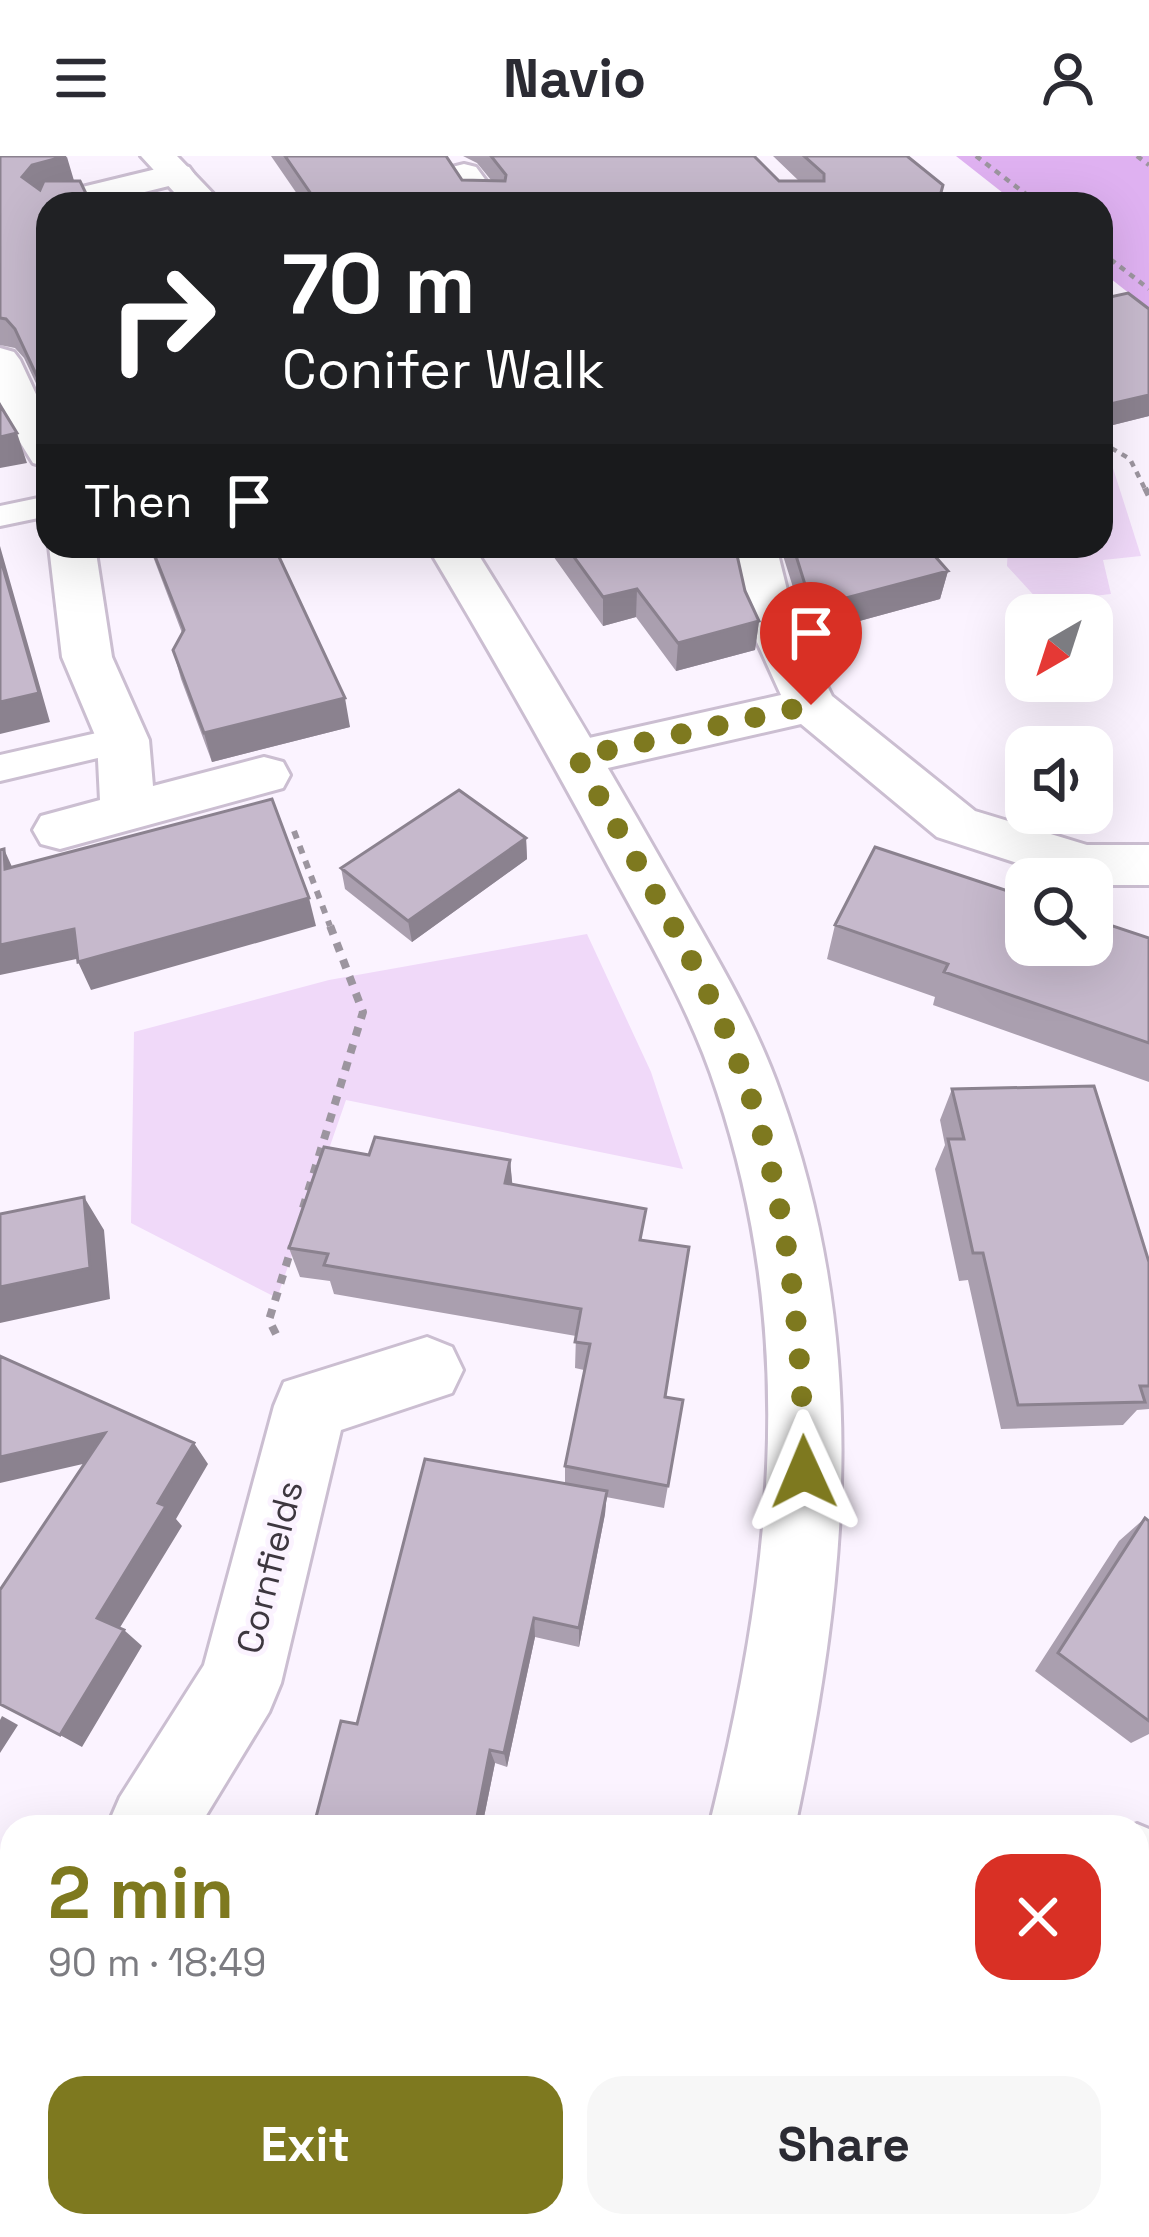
<!DOCTYPE html>
<html lang="en">
<head>
<meta charset="utf-8">
<style>
	body { margin:0; font-family:"Space Grotesk",sans-serif; background:#f7f7f7; color:#2b2b33; height:100vh; display:flex; flex-direction:column; font-size:45px; white-space:nowrap }
	* { box-sizing:border-box; margin:0 }
	p { font-size:39px; color:#7c7c81 }
	.icon { flex:none; width:66px; height:66px; fill:none; stroke:currentColor; stroke-width:2; stroke-linecap:round; stroke-linejoin:round }
	.map { position:relative; flex:1; overflow:hidden }
	.details { position:absolute; left:0px; top:1659px; width:1149px; height:423px; display:flex; flex-direction:column; background:#fff; border-radius:36px 36px 0 0; box-shadow:0 12px 48px #0002 }
	.details>* { flex:none }
	.banner { position:absolute; left:36px; top:36px; width:1077px; height:366px; border-radius:36px; box-shadow:0 12px 48px #0002; background:#202124; color:#fff; overflow:hidden }
	.needle { width:78px; rotate:219deg }
	.tools { position:absolute; left:1005px; top:438px; display:grid; gap:24px }
	.tools a { display:grid; place-items:center; width:108px; height:108px; border-radius:24px; background:#fff; box-shadow:0 12px 48px #0002; font-size:60px }
	.pin { position:absolute; display:grid; place-items:center; width:102px; height:102px; color:#fff; margin:-123px -51px; border-radius:50% 50% 50% 0; rotate:-45deg; box-shadow:0 0 12px #0007 }
	.pin .icon { rotate:45deg }
	.me { position:absolute; width:132px; margin:-66px; rotate:359deg; stroke-linejoin:round; filter:drop-shadow(0 0 9px #0008) }
	.turn { display:flex; align-items:center; gap:42px; height:252px; padding:0 48px; font-size:54px }
	.turn .icon { width:156px; height:156px; stroke-width:2.5 }
	.turn b { display:block; font-size:84px; line-height:102px }
	.then { display:flex; align-items:center; height:114px; padding:0 48px; background:#0003; gap:24px; font-size:45px }
	.round { display:grid; place-items:center; flex:none; width:126px; height:126px; border-radius:36px; background:#f7f7f7 }
	.overview { display:flex; align-items:center; justify-content:space-between; height:204px; padding:0 48px }
	h1 { font-size:72px; font-weight:700; line-height:90px; color:#7e791f }
	.cta { display:flex; gap:24px; margin-top:auto; padding:24px 48px }
	.cta a { flex:1; height:138px; border-radius:36px; background:#7e791f; color:#fff; font-size:48px; font-weight:700; line-height:138px; text-align:center }
	.cta a+a { background:#f7f7f7; color:#2b2b33 }
	header { display:flex; justify-content:space-between; align-items:center; height:156px; padding:0 48px; background:#fff; font-size:54px; font-weight:700 }
	.map>svg:first-child { display:block }
	.green { fill:#f0d9f9 }
	.forest { fill:#dfb1f1 }
	.lines { fill:none; stroke-linecap:round; stroke-linejoin:round }
	.service-casing { stroke:#cbbed1; stroke-width:6 }
	.minor-casing { stroke:#cbbed1; stroke-width:6 }
	.tertiary-casing { stroke:#cbbed1; stroke-width:6 }
	.path-far2 { stroke:#9c959f; stroke-width:4.5; stroke-dasharray:6 6; stroke-linecap:butt }
	.path-far1 { stroke:#9c959f; stroke-width:6; stroke-dasharray:8 8; stroke-linecap:butt }
	.path { stroke:#9c959f; stroke-width:8; stroke-dasharray:9 9; stroke-linecap:butt }
	.service { fill:#fff; fill-rule:evenodd }
	.minor { fill:#fff; fill-rule:evenodd }
	.tertiary { fill:#fff; fill-rule:evenodd }
	.wall { fill:#aa9faf }
	.shaded-wall { fill:#8b828f }
	.building { fill:#c6b9cc; stroke:#8b828f; stroke-width:3 }
	.route { stroke:#7e791f; stroke-width:21; stroke-dasharray:0 37.8 }
	.labels { text-anchor:middle; stroke-width:10; stroke-linejoin:round; paint-order:stroke }
	.street-label { font-size:36px; fill:#3d373f; stroke:#fbf3ff }
</style>
</head>
<body>
<header><svg class="icon" aria-label="menu" viewBox="0 0 24 24"><path d="M4 6h16M4 12h16M4 18h16"/></svg>Navio<svg class="icon" aria-label="person" viewBox="0 0 24 24"><circle cx="12" cy="8" r="4"/><path d="M4 21q1-7 8-7t8 7"/></svg></header>
<div class="map">
<svg width="1149" height="2081" viewBox="0 0 1149 2081">
	<rect width="100%" height="100%" fill="#fbf3ff"/>
	<!-- green -->
	<path class="green" d="M 1101,302 L 1112,309 L 1141,400 L 1103,404 L 1111,438 L 1040,446 L 1007,410 L 1008,390 L 1101,390 Z
		M 587,778 L 651,916 L 683,1013 L 346,944 L 277,1142 L 131,1067 L 134,876 L 329,824 Z"/>
	<!-- forest -->
	<path class="forest" d="M 956,0 L 1149,0 L 1149,153 L 1101,115 L 1101,48 L 1017,48 Z"/>
	<g class="lines">
		<!-- service casing -->
		<g class="service-casing">
			<path id="service" d="M 48,340 L 48,360 L 0,370 L 0,350 Z
				M 123,571 L 136,575 L 142,584 L 136,593 L 0,625 L 0,599 Z
				M 1137,1668 L 1149,1673 L 1149,1741 L 1137,1736 L 1137,1671 L 1129,1671 Z"/>
		</g>
		<!-- minor casing -->
		<g class="minor-casing">
			<path id="minor" d="M 177,8 L 189,11 L 194,18 L 189,25 L 96,48 L 48,48 L 48,57 L 35,48 L 41,41 Z
				M 464,8 L 476,11 L 503,48 L 467,48 L 447,18 L 452,11 Z
				M 0,192 L 14,196 L 20,204 L 48,264 L 48,311 L 33,307 L 0,254 Z
				M 49,390 L 95,390 L 112,501 L 149,584 L 153,630 L 264,601 L 283,606 L 290,619 L 283,632 L 60,693 L 41,688 L 33,674 L 41,660 L 100,644 L 97,584 L 62,501 Z
				M 730,390 L 776,390 L 794,462 L 832,540 L 975,655 L 1087,689 L 1149,689 L 1149,729 L 1092,729 L 1092,723 L 1066,723 L 937,681 L 801,568 L 577,619 L 558,613 L 551,601 L 558,589 L 781,539 L 746,462 Z
				M 427,1181 L 452,1191 L 463,1214 L 452,1237 L 341,1274 L 281,1527 L 269,1556 L 199,1671 L 107,1671 L 120,1641 L 204,1509 L 274,1250 L 284,1226 Z
				M 12,1764 L 12,1857 L 0,1862 L 0,1769 Z"/>
		</g>
		<!-- tertiary casing -->
		<g class="tertiary-casing">
			<path id="tertiary" d="M 141,0 L 177,0 L 223,48 L 185,48 Z
				M 427,390 L 473,390 C 541,498 606,607 669,718 C 709,789 753,859 780,936 C 870,1185 849,1418 795,1671 L 709,1671 C 771,1421 800,1186 717,936 C 692,858 650,786 611,715 C 552,605 491,497 427,390 Z
				M 568,2070 L 666,2070 L 662,2081 L 564,2081 Z"/>
		</g>
		<!-- path-far2 -->
		<path class="path-far2" d="M 976,0 L 1039,48
			M 1137,0 L 1149,9
			M 1101,96 L 1149,133
			M 1101,286 L 1130,303 L 1146,335"/>
		<!-- path-far1 -->
		<path class="path-far1" d="M 1145,332 L 1149,340
			M 294,675 L 330,770"/>
		<!-- path -->
		<path class="path" d="M 303,1052 L 363,856 L 329,767
			M 276,1178 L 269,1164 L 292,1090"/>
		<!-- service -->
		<use href="#service" class="service"/>
		<!-- minor -->
		<use href="#minor" class="minor"/>
		<!-- tertiary -->
		<use href="#tertiary" class="tertiary"/>
	</g>
	<!-- wall -->
	<path class="wall" d="M 0,0 L 66,0 L 43,242 L 24,202 L 15,192 L 0,189 Z
		M 271,0 L 446,0 L 462,24 L 491,24 L 477,7 L 463,0 L 754,0 L 779,25 L 799,25 L 773,0 L 907,0 L 939,48 L 304,48 Z
		M 1101,143 L 1149,153 L 1149,260 L 1101,272 Z
		M 149,390 L 274,390 L 350,571 L 212,606 L 181,523 L 173,494 L 182,477 Z
		M 546,390 L 735,390 L 745,435 L 759,465 L 755,494 L 676,515 L 636,461 L 603,470 Z
		M 780,390 L 926,390 L 948,415 L 940,443 L 808,479 Z
		M 526,682 L 527,703 L 412,786 L 345,733 L 341,712 Z
		M 835,769 L 1149,782 L 1149,926 L 933,849 L 935,841 L 827,803 Z
		M 952,933 L 1149,1106 L 1149,1253 L 1137,1254 L 1123,1269 L 1001,1273 L 968,1124 L 959,1125 L 935,1013 L 945,989 L 940,964 Z
		M 369,999 L 510,1004 L 512,1028 L 643,1085 L 665,1241 L 683,1244 L 664,1352 L 606,1341 L 605,1358 L 579,1491 L 535,1481 L 507,1611 L 495,1607 L 482,1671 L 297,1671 L 315,1665 L 357,1568 L 565,1328 L 565,1310 L 584,1214 L 575,1212 L 576,1180 L 334,1138 L 330,1125 L 300,1121 L 289,1092 Z
		M 1145,1362 L 1149,1365 L 1149,1578 L 1131,1587 L 1035,1515 L 1119,1385 Z
		M 1115,2070 L 1137,2070 L 1149,2081 L 1127,2081 Z"/>
	<!-- shaded-wall -->
	<path class="shaded-wall" d="M 67,1 L 75,28 L 31,49 L 22,21 L 32,9 Z
		M 1149,239 L 1149,260 L 1101,272 L 1106,249 Z
		M 17,277 L 27,307 L 0,312 L 0,281 Z
		M 0,390 L 50,566 L 0,578 Z
		M 948,415 L 940,443 L 808,479 L 812,451 Z
		M 637,433 L 636,461 L 603,470 L 603,441 Z
		M 759,465 L 755,494 L 676,515 L 678,487 Z
		M 345,542 L 350,571 L 212,606 L 204,577 Z
		M 526,682 L 527,703 L 412,786 L 408,765 Z
		M 4,693 L 17,722 L 5,713 Z
		M 309,742 L 316,770 L 91,834 L 78,806 Z
		M 74,773 L 86,801 L 0,819 L 0,789 Z
		M 510,1004 L 513,1035 L 505,1027 Z
		M 84,1041 L 104,1074 L 110,1143 L 0,1167 L 0,1131 Z
		M 105,1277 L 122,1299 L 0,1327 L 0,1301 Z
		M 194,1287 L 208,1308 L 176,1363 L 182,1370 L 116,1478 L 97,1462 L 158,1347 Z
		M 607,1335 L 605,1358 L 579,1491 L 579,1472 Z
		M 534,1462 L 535,1481 L 507,1611 L 504,1597 Z
		M 124,1474 L 142,1490 L 82,1591 L 60,1579 Z
		M 2,1560 L 18,1569 L 0,1597 L 0,1564 Z
		M 490,1594 L 495,1607 L 482,1671 L 475,1671 Z"/>
	<!-- building -->
	<path class="building" d="M 0,0 L 66,0 L 32,9 L 22,21 L 40,34 L 44,25 L 80,25 L 91,48 L 48,48 L 48,271 L 43,272 L 43,233 L 15,173 L 6,163 L 0,162 Z
		M 285,0 L 446,0 L 462,24 L 505,25 L 506,19 L 491,0 L 754,0 L 779,25 L 824,25 L 824,18 L 804,0 L 907,0 L 943,29 L 938,48 L 318,48 Z
		M 1128,137 L 1149,153 L 1149,239 L 1106,249 L 1101,245 L 1101,143 Z
		M 0,249 L 17,277 L 0,281 Z
		M 151,390 L 274,390 L 345,542 L 204,577 L 173,494 L 184,474 Z
		M 566,390 L 735,390 L 745,435 L 759,465 L 678,487 L 637,433 L 603,441 Z
		M 793,390 L 926,390 L 948,415 L 812,451 Z
		M 0,401 L 39,537 L 0,546 Z
		M 459,634 L 526,682 L 408,765 L 341,712 Z
		M 272,643 L 309,742 L 78,806 L 74,773 L 0,789 L 0,694 L 4,693 L 5,713 Z
		M 875,691 L 1026,741 L 1026,789 L 1092,789 L 1092,763 L 1149,782 L 1149,887 L 944,816 L 948,808 L 835,769 Z
		M 1094,930 L 1149,1106 L 1149,1230 L 1140,1230 L 1145,1246 L 1018,1249 L 983,1097 L 973,1097 L 948,983 L 964,983 L 952,933 Z
		M 375,981 L 510,1004 L 505,1027 L 646,1053 L 640,1084 L 689,1091 L 665,1241 L 683,1244 L 668,1330 L 565,1310 L 590,1188 L 575,1186 L 581,1153 L 324,1109 L 328,1098 L 289,1092 L 324,991 L 369,999 Z
		M 84,1041 L 90,1112 L 0,1131 L 0,1058 Z
		M 0,1200 L 194,1287 L 158,1347 L 166,1350 L 97,1462 L 124,1474 L 60,1579 L 0,1548 L 0,1434 L 105,1277 L 0,1301 Z
		M 425,1303 L 607,1335 L 579,1472 L 534,1462 L 504,1597 L 490,1594 L 475,1671 L 297,1671 L 299,1662 L 315,1665 L 341,1565 L 357,1568 Z
		M 1145,1362 L 1149,1365 L 1149,1565 L 1058,1497 Z
		M 1137,1893 L 1149,1904 L 1149,2081 L 1146,2081 L 1134,2070 L 1137,2070 Z
		M 12,1980 L 12,2070 L 283,2071 L 272,2081 L 0,2081 L 0,1989 Z"/>
	<g class="lines">
		<!-- route -->
		<path class="route" d="M 804,1316 C 802,1161 784,1000 718,858 C 677,770 624,686 577,601 L 811,549"/>
	</g>
	<g class="labels">
		<!-- street labels -->
		<g class="street-label">
			<text transform="translate(269 1411) rotate(-76)" y="13">Cornfields</text>
		</g>
	</g>
</svg>
<div class="tools">
<a><svg class="needle" viewBox="-14 -14 28 28"><path d="M0-13l5 13h-10z" fill="#e53935"/><path d="M0 13l5-13h-10z" fill="#7c7c81"/></svg></a>
<a><svg class="icon" aria-label="sound" viewBox="0 0 24 24"><path d="M4 9h4l5-4v14l-5-4H4zM17 9q2 3 0 6"/></svg></a>
<a><svg class="icon" aria-label="search" viewBox="0 0 24 24"><circle cx="10" cy="10" r="6"/><path d="M15 15l6 6"/></svg></a>
</div>
<div class="pin" style="left:811px;top:549px;background:#d93025"><svg class="icon" aria-label="arrive" viewBox="0 0 24 24"><path d="M6 21V4h12l-3 4 3 4H6"/></svg></div>
<svg class="me" style="left:804px;top:1316px" viewBox="-20 -20 40 40"><path d="M0-17L14 15 0 8-14 15z" fill="#7e791f" stroke="#fff" stroke-width="4"/></svg>
<div class="banner">
<div class="turn"><svg class="icon" aria-label="right" viewBox="0 0 24 24"><path d="M7 20v-9h11M14 6l5 5-5 5"/></svg><div><b>70 m</b>Conifer Walk</div></div>
<div class="then">Then<svg class="icon" aria-label="arrive" viewBox="0 0 24 24"><path d="M6 21V4h12l-3 4 3 4H6"/></svg></div>
</div>
<section class="details">
<div class="overview"><div><h1>2 min</h1><p>90 m · 18:49</p></div><a class="round" style="background:#d93025;color:#fff"><svg class="icon" aria-label="close" viewBox="0 0 24 24"><path d="M6 6l12 12M18 6L6 18"/></svg></a></div>
<div class="cta"><a>Exit</a><a>Share</a></div>
</section>
</div>
</body>
</html>
